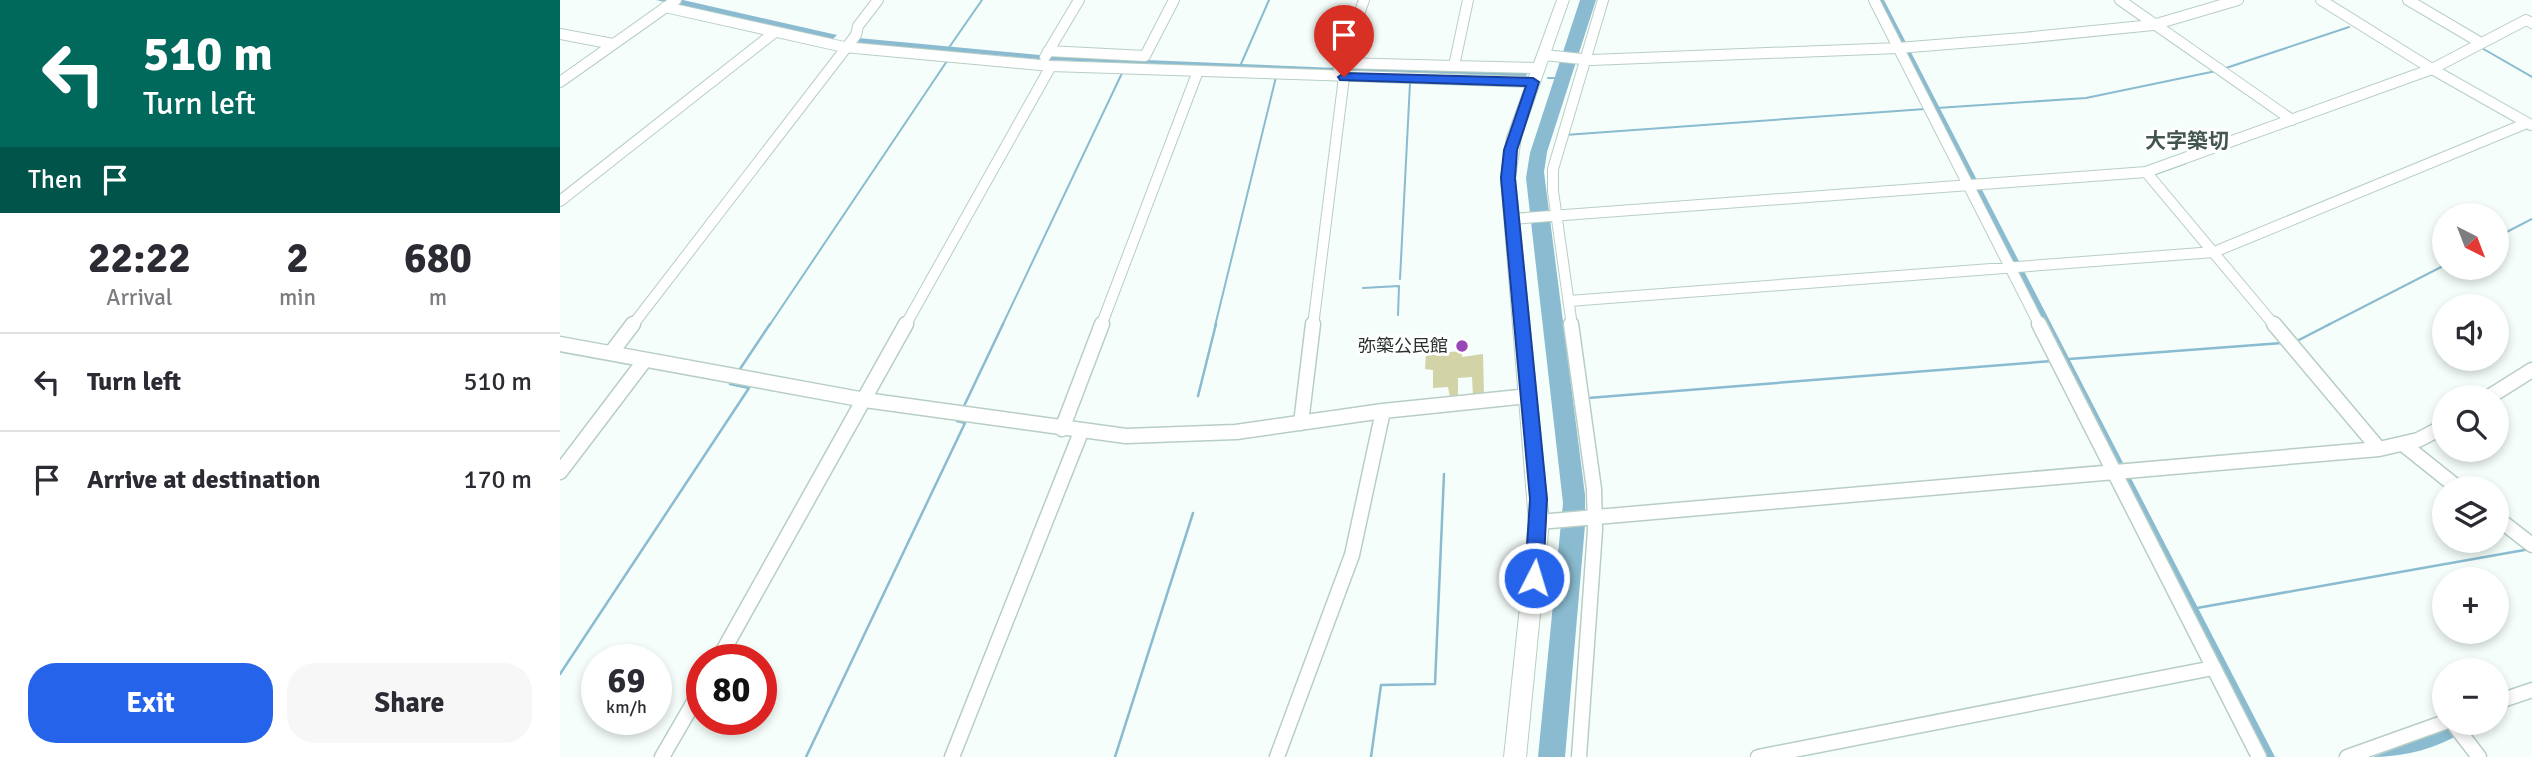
<!DOCTYPE html>
<html lang="en">
<head>
<meta charset="utf-8">
<style>
	body { margin:0; font-family:Signika,"Noto Sans JP",sans-serif; background:#f7f7f7; color:#2b2b33; height:100vh; display:flex; flex-direction:column; font-size:26px; white-space:nowrap }
	* { box-sizing:border-box; margin:0 }
	p { font-size:23px; color:#7c7c81 }
	.icon { flex:none; width:38px; height:38px; fill:none; stroke:currentColor; stroke-width:2; stroke-linecap:round; stroke-linejoin:round }
	.map { position:relative; flex:1; overflow:hidden }
	.sheet { display:flex; flex-direction:column; background:#fff; width:560px }
	.sheet>* { flex:none }
	.top-card { background:#00695c; color:#fff; overflow:hidden }
	.needle { width:46px; rotate:138deg }
	.controls { position:absolute; left:1872px; top:203px; display:grid; gap:14px }
	.controls a { display:grid; place-items:center; width:77px; height:77px; border-radius:50%; background:#fff; box-shadow:0 4px 10px #0003; font-size:35px }
	.speed { position:absolute; left:21px; top:644px; display:flex; gap:14px; font-size:35px; font-weight:700; text-align:center }
	.speed>* { display:grid; place-content:center; width:91px; height:91px; border-radius:50%; background:#fff; box-shadow:0 4px 10px #0003; line-height:1 }
	.speed small { font-size:18px; font-weight:400 }
	.speed .limit { border:10px solid #d22; background:#fff; color:#111 }
	.pin { position:absolute; display:grid; place-items:center; width:60px; height:60px; color:#fff; margin:-72px -30px; border-radius:50% 50% 50% 0; rotate:-45deg; box-shadow:0 0 7px #0007 }
	.pin .icon { rotate:45deg }
	.me { position:absolute; width:77px; margin:-38px; rotate:5deg; stroke-linejoin:round; filter:drop-shadow(0 0 5px #0008) }
	.turn { display:flex; align-items:center; gap:24px; height:147px; padding:0 28px; font-size:32px }
	.turn .icon { width:91px; height:91px; stroke-width:2.5 }
	.turn b { display:block; font-size:49px; line-height:60px }
	.then { display:flex; align-items:center; height:66px; padding:0 28px; background:#0003; gap:14px; font-size:26px }
	.eta { display:flex; justify-content:space-evenly; align-items:center; height:119px; text-align:center }
	.eta b { font-size:42px; font-weight:700; line-height:49px }
	.button { display:flex; gap:14px; margin-top:auto; padding:14px 28px }
	.button a { flex:1; height:80px; border-radius:28px; background:#2563eb; color:#fff; font-size:28px; font-weight:700; line-height:80px; text-align:center }
	.button a+a { background:#f7f7f7; color:#2b2b33 }
	ul { padding:0; list-style:none }
	li { display:flex; align-items:center; gap:21px; height:98px; padding:0 28px; border-top:2px solid #e1e1e2 }
	li div { flex:1 }
	li b { display:block; font-size:26px }
	li em { font-style:normal }
	main { display:flex; flex:1; min-height:0 }
	.map>svg:first-child { display:block }
	.green { fill:#d2d3a7 }
	.water { fill:#8abbd0 }
	.lines { fill:none; stroke-linecap:round; stroke-linejoin:round }
	.stream-far1 { stroke:#8abbd0; stroke-width:2 }
	.stream { stroke:#8abbd0; stroke-width:2.5 }
	.minor-far1-casing { stroke:#b8cec5; stroke-width:12 }
	.minor-casing { stroke:#b8cec5; stroke-width:17 }
	.highway-casing { stroke:#b8cec5; stroke-width:2 }
	.minor-far1 { stroke:#fff; stroke-width:10 }
	.minor { stroke:#fff; stroke-width:14 }
	.highway { fill:#fff; fill-rule:evenodd }
	.route { fill:#2563eb; stroke:#184099; stroke-width:2 }
	.poi-dot { fill:#9847b7; stroke:#fff; stroke-width:2.5 }
	.labels { text-anchor:middle; stroke-width:6; stroke-linejoin:round; paint-order:stroke }
	.poi-label { font-size:18px; fill:#29322e; stroke:#fff; text-anchor:end }
	.quarter-label { font-size:21px; font-weight:bold; fill:#42564e; stroke:#fff }
</style>
</head>
<body>
<main>
<section class="sheet">
<div class="top-card">
<div class="turn"><svg class="icon" aria-label="left" viewBox="0 0 24 24"><path d="M17 20v-9H6M10 6l-5 5 5 5"/></svg><div><b>510 m</b>Turn left</div></div>
<div class="then">Then<svg class="icon" aria-label="arrive" viewBox="0 0 24 24"><path d="M6 21V4h12l-3 4 3 4H6"/></svg></div>
</div>
<div class="eta">
<div><b>22:22</b><p>Arrival</p></div>
<div><b>2</b><p>min</p></div>
<div><b>680</b><p>m</p></div>
</div>
<ul>
<li><svg class="icon" aria-label="left" viewBox="0 0 24 24"><path d="M17 20v-9H6M10 6l-5 5 5 5"/></svg><div><b>Turn left</b></div><em>510 m</em></li>
<li><svg class="icon" aria-label="arrive" viewBox="0 0 24 24"><path d="M6 21V4h12l-3 4 3 4H6"/></svg><div><b>Arrive at destination</b></div><em>170 m</em></li>
</ul>
<div class="button"><a>Exit</a><a>Share</a></div>
</section>
<div class="map">
<svg width="1972" height="757" viewBox="0 0 1972 757">
	<rect width="100%" height="100%" fill="#f5fefa"/>
	<!-- green -->
	<path class="green" d="M 902,351 L 902,357 L 923,354 L 924,395 L 913,396 L 912,377 L 898,378 L 898,397 L 890,398 L 888,387 L 873,388 L 873,370 L 865,369 L 866,354 Z"/>
	<!-- water -->
	<path class="water" d="M 96,0 L 123,0 L 277,35 L 272,40 Z
		M 1020,0 L 1036,0 L 987,152 L 984,172 L 1025,495 L 1025,525 L 1005,757 L 978,757 L 1003,503 L 966,178 L 970,153 Z
		M 1319,0 L 1324,0 L 1715,757 L 1707,757 Z
		M 298,38 L 490,56 L 777,68 L 968,72 L 965,78 L 489,60 L 293,43 Z
		M 1902,723 L 1935,723 L 1909,732 L 1905,731 C 1878,748 1845,757 1813,757 L 1889,728 L 1901,728 Z"/>
	<g class="lines">
		<!-- stream-far1 -->
		<path class="stream-far1" d="M 1920,47 L 1972,77
			M 388,49 L 422,0
			M 681,64 L 709,0
			M 1666,68 L 1789,27
			M 988,78 L 994,78
			M 1377,108 L 1526,98 L 1656,71
			M 1005,135 L 1365,109
			M 1593,175 L 1626,163
			M 1937,237 L 1972,219
			M 840,279 L 850,83
			M 803,288 L 839,286 L 838,315
			M 209,326 L 387,61
			M 442,326 L 563,71
			M 655,326 L 716,77
			M 1766,326 L 1885,265"/>
		<!-- stream -->
		<path class="stream" d="M 1735,342 L 1770,324
			M 1509,359 L 1722,343
			M 180,369 L 210,324
			M 638,396 L 656,324
			M 1028,398 L 1492,361
			M 404,406 L 443,324
			M 1637,608 L 1970,549
			M 0,674 L 189,388 L 170,384
			M 246,757 L 405,423 L 397,421
			M 555,757 L 633,513
			M 811,757 L 821,685 L 875,684 L 884,474"/>
		<!-- minor-far1 casing -->
		<g class="minor-far1-casing">
			<path id="minor-far1" d="M 908,0 L 894,66 L 978,68
				M 1314,0 L 1480,326
				M 1560,0 L 1732,120
				M 1761,0 L 1872,69 L 1971,125
				M 1848,0 L 1921,43
				M 105,7 L 284,47 L 491,66 L 973,82
				M 0,34 L 53,44
				M 488,51 L 585,56 L 614,0
				M 984,55 L 1031,60 L 1338,48 L 1463,38 L 1593,25 L 1678,0
				M 485,57 L 519,0
				M 781,63 L 894,66
				M 779,69 L 804,0
				M 0,82 L 116,0
				M 1586,172 L 1715,326
				M 0,201 L 215,32
				M 951,219 L 1586,172 L 1872,69 L 1966,20 L 1972,23
				M 1009,301 L 1654,252 L 1967,123
				M 72,326 L 296,35 L 298,26 L 318,0
				M 345,326 L 491,66
				M 541,326 L 638,71
				M 753,326 L 784,77
				M 1012,326 L 993,191 L 993,169 L 1043,0"/>
		</g>
		<!-- minor casing -->
		<g class="minor-casing">
			<path id="minor" d="M 1011,324 L 1034,489 L 1035,530 L 1019,757
				M 1479,324 L 1699,757
				M 1714,324 L 1819,449
				M 0,344 L 305,400 L 566,436 L 676,432 L 823,411 L 968,396
				M 51,353 L 73,324
				M 1929,397 L 1972,370
				M 741,423 L 753,324
				M 502,429 L 542,324
				M 1843,444 L 1898,488
				M 0,472 L 85,360
				M 1937,518 L 1972,545
				M 979,522 L 1819,449 L 1858,440 L 1885,426
				M 158,660 L 346,324
				M 1937,702 L 1972,690
				M 1893,723 L 1919,757
				M 102,757 L 142,688
				M 392,757 L 521,432
				M 717,757 L 792,555 L 823,411
				M 1198,757 L 1653,668
				M 1787,757 L 1885,722"/>
		</g>
		<!-- highway casing -->
		<g class="highway-casing">
			<path id="highway" d="M 997,0 L 1009,0 L 961,137 L 955,178 L 989,522 L 966,757 L 944,757 L 969,522 L 941,178 L 947,137 Z"/>
		</g>
		<!-- minor-far1 -->
		<use href="#minor-far1" class="minor-far1"/>
		<!-- minor -->
		<use href="#minor" class="minor"/>
		<!-- highway -->
		<use href="#highway" class="highway"/>
	</g>
	<!-- route -->
	<path class="route" d="M 784,73 L 973,78 L 979,82 L 957,150 L 955,178 L 987,499 L 983,578 L 981,584 L 974,586 L 968,584 L 965,578 L 970,499 L 941,178 L 944,150 L 966,86 L 780,80 L 778,77 Z"/>
	<!-- markers -->
	<circle class="poi-dot" cx="902" cy="346" r="7"/>
	<g class="labels">
		<!-- poi labels -->
		<g class="poi-label">
			<text x="888" y="352">弥築公民館</text>
		</g>
		<!-- quarter labels -->
		<g class="quarter-label">
			<text x="1627" y="148">大字築切</text>
		</g>
	</g>
</svg>
<div class="controls">
<a><svg class="needle" viewBox="-14 -14 28 28"><path d="M0-13l5 13h-10z" fill="#e53935"/><path d="M0 13l5-13h-10z" fill="#7c7c81"/></svg></a>
<a><svg class="icon" aria-label="sound" viewBox="0 0 24 24"><path d="M4 9h4l5-4v14l-5-4H4zM17 9q2 3 0 6"/></svg></a>
<a><svg class="icon" aria-label="search" viewBox="0 0 24 24"><circle cx="10" cy="10" r="6"/><path d="M15 15l6 6"/></svg></a>
<a><svg class="icon" aria-label="layers" viewBox="0 0 24 24"><path d="M12 4l9 5-9 5-9-5zM3 14l9 5 9-5"/></svg></a>
<a>+</a>
<a>−</a>
</div>
<div class="speed"><div>69<small>km/h</small></div><div class="limit">80</div></div>
<div class="pin" style="left:784px;top:77px;background:#d93025"><svg class="icon" aria-label="arrive" viewBox="0 0 24 24"><path d="M6 21V4h12l-3 4 3 4H6"/></svg></div>
<svg class="me" style="left:974px;top:578px" viewBox="-20 -20 40 40"><circle r="17" fill="#2563eb" stroke="#fff" stroke-width="3"/><path d="M0-11L8 9 0 5-8 9z" fill="#fff"/></svg>
</div>
</main>
</body>
</html>
